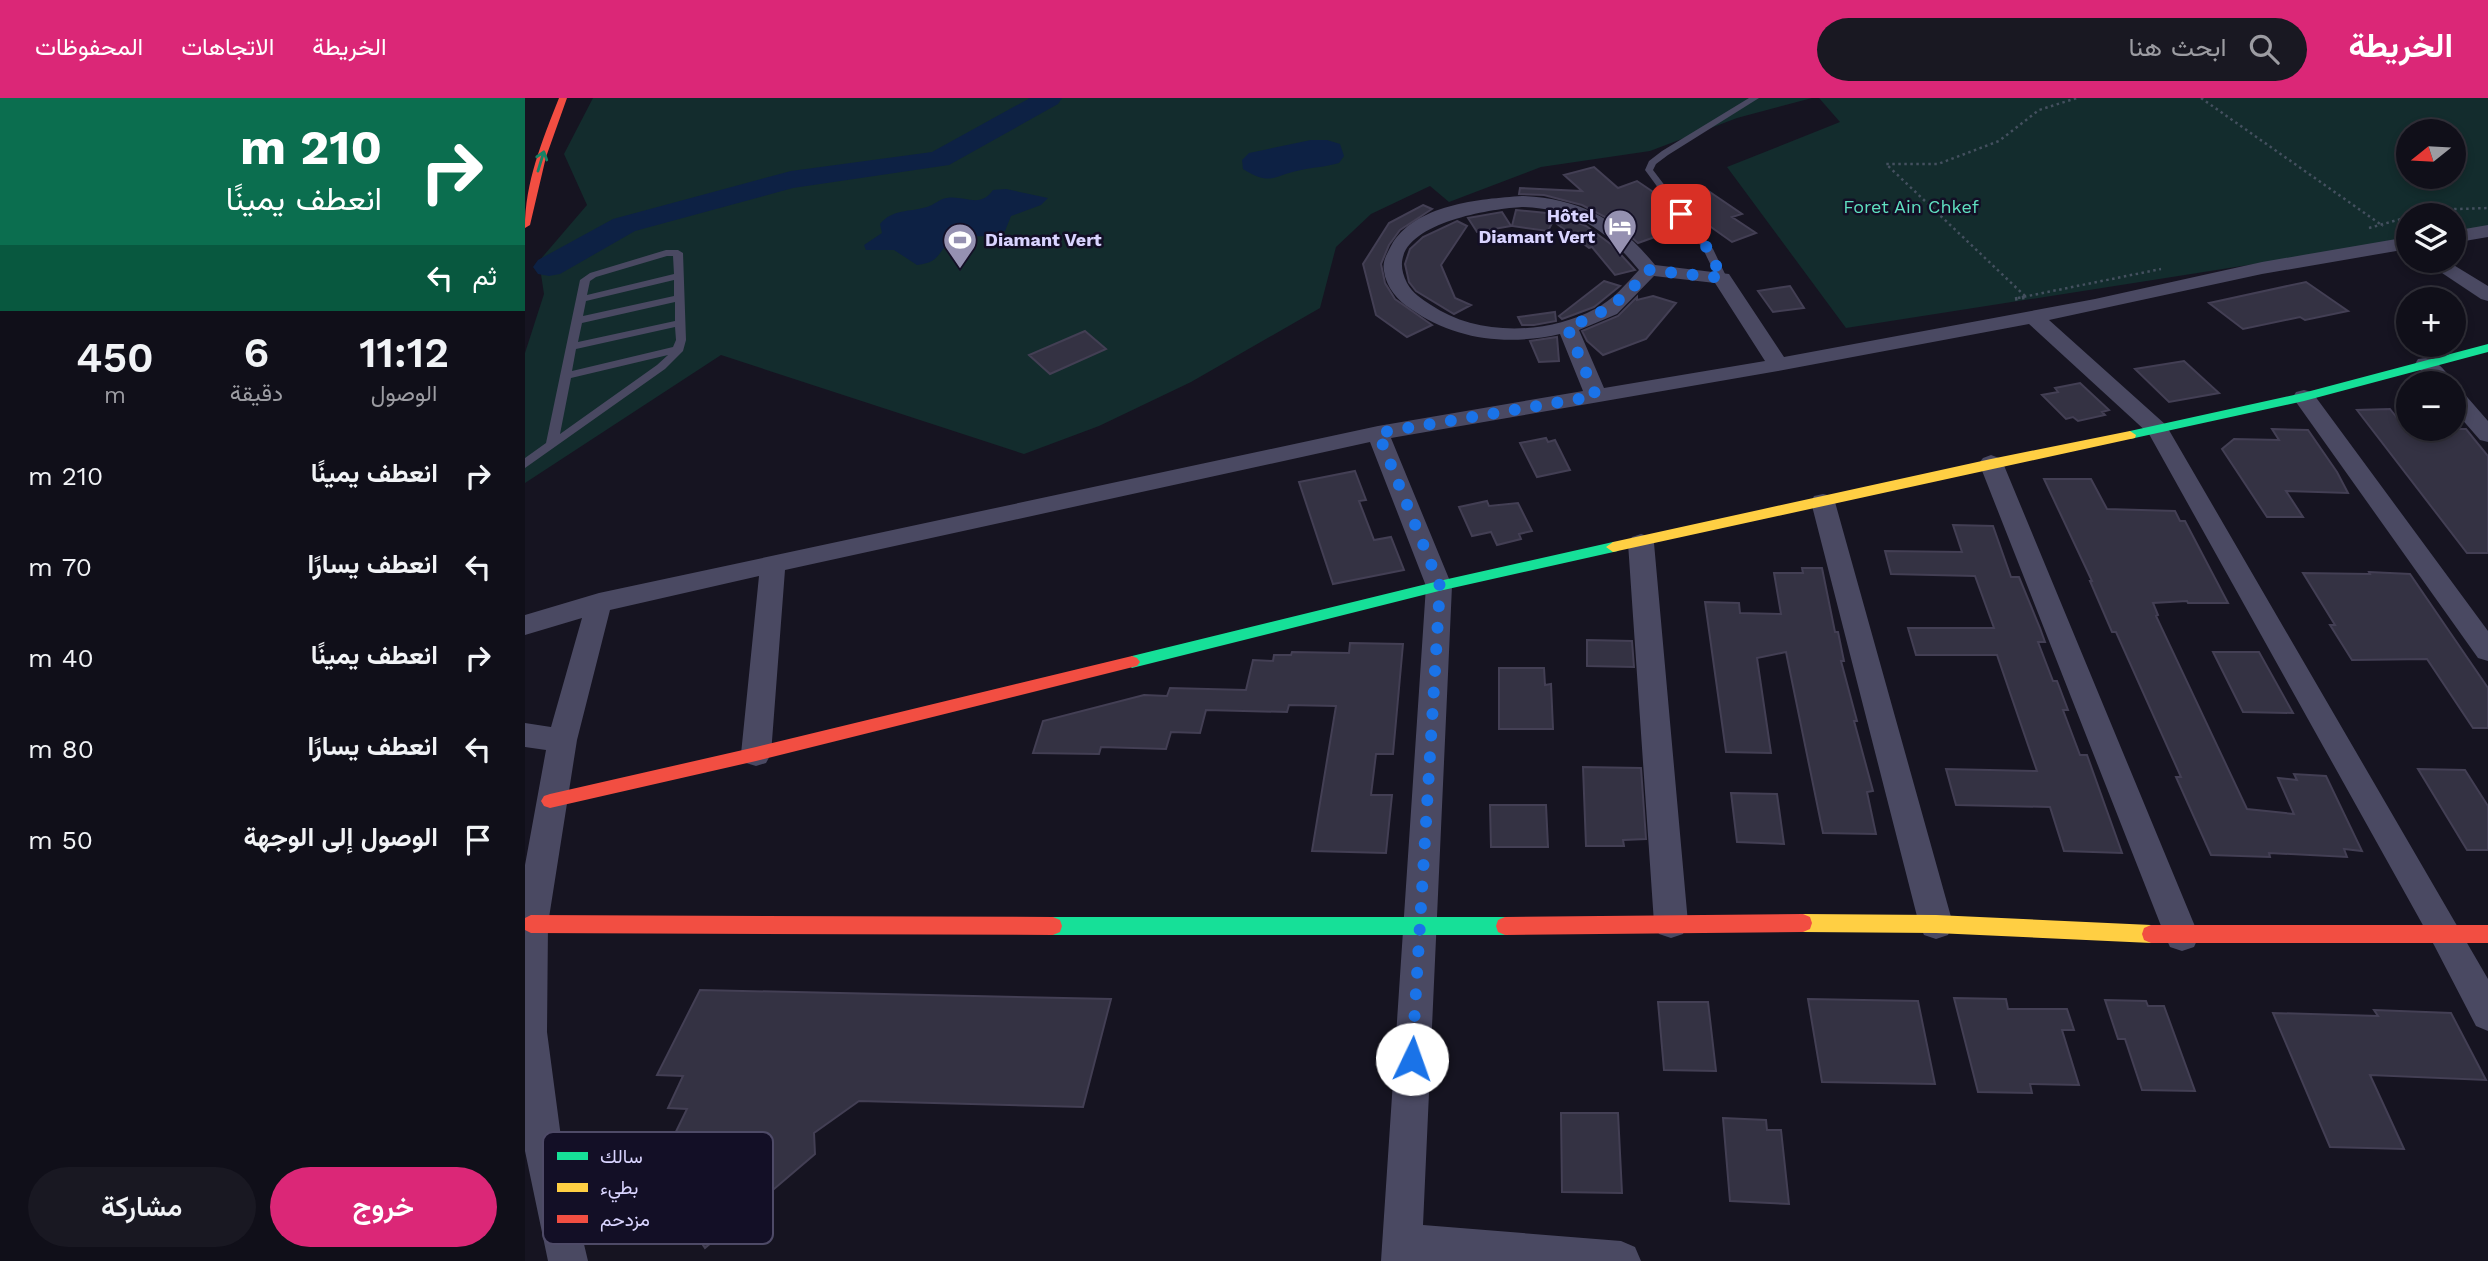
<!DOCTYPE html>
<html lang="ar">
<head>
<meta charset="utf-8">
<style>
	body { margin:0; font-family:"Work Sans",Vazirmatn,sans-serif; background:#191822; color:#f1f3f6; direction:rtl; height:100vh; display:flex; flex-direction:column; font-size:26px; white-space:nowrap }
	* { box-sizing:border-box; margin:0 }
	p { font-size:23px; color:#9c9ca2 }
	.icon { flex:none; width:38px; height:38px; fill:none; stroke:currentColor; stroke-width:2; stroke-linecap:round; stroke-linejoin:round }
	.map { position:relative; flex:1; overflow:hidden; direction:ltr }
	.side { display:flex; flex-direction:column; background:#100f19; width:525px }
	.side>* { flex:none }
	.hud { background:#0b6e4f; color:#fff; overflow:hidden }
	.needle { width:46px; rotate:252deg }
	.tools { position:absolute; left:1871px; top:21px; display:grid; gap:14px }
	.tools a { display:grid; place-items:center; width:70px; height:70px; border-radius:50%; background:#100f19; box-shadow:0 4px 10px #0003,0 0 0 2px #302f38; font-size:35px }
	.pin { position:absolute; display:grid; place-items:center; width:60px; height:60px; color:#fff; margin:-30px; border-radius:14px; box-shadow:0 4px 10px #0006 }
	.me { position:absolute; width:77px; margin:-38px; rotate:3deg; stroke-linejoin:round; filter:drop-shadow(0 0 5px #0008) }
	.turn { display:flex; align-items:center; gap:24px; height:147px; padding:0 28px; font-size:32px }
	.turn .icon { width:91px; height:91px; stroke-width:2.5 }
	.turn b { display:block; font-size:49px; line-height:60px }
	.then { display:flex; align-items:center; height:66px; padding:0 28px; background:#0003; gap:14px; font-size:26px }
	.eta { display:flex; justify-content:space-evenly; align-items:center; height:119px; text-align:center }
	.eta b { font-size:42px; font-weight:600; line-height:49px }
	.cta { display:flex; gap:14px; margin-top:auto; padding:14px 28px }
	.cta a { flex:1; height:80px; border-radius:42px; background:#db2777; color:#fff; font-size:28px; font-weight:600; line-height:80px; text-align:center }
	.cta a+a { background:#191822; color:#f1f3f6 }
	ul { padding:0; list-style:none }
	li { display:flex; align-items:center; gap:21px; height:91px; padding:0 28px }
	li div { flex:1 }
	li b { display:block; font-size:26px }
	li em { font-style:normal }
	header { display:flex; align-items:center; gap:42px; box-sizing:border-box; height:98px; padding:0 35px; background:#db2777; color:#fff }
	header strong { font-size:33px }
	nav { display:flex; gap:38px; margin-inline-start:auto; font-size:24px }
	.search { width:490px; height:63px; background:#191822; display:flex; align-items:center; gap:18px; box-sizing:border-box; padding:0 24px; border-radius:38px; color:#9c9ca2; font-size:26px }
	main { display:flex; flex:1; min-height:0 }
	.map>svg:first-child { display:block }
	.green { fill:#132c2d; fill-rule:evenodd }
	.water { fill:#0d2144 }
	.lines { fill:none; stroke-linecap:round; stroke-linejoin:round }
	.river { fill:#0d2144; fill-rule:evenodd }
	.building { fill:#343243; stroke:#433f54; stroke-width:2 }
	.path-far1 { stroke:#44505f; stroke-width:2.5; stroke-dasharray:2.5 3.5; stroke-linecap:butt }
	.path { stroke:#44505f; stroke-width:3.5; stroke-dasharray:2.5 4.5; stroke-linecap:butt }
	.lane { fill:#4a4962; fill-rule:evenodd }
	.street { fill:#4a4962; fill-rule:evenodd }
	.fast { fill:#16e098; fill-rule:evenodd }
	.slow { fill:#ffcf43; fill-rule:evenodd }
	.jam { fill:#f24e42; fill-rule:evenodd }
	.oneway { stroke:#158265 }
	.route { stroke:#1a73e8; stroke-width:12; stroke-dasharray:0 21.6 }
	.labels { text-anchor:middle; stroke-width:5; stroke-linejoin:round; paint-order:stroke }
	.far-park-label { font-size:18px; fill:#5fe0c0; stroke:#130f26 }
	.far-poi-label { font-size:18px; font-weight:bold; fill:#d9d4ff; stroke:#130f26; text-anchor:end }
	.key { fill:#130f26; stroke:#4e4a67; stroke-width:2 }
	.key-label { font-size:19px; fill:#d9d4ff }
</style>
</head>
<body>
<header>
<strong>الخريطة</strong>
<div class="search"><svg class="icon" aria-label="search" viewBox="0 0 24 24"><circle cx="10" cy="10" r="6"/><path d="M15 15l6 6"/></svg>ابحث هنا</div>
<nav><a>الخريطة</a><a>الاتجاهات</a><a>المحفوظات</a></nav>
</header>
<main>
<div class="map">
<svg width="1963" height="1163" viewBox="0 0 1963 1163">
	<rect width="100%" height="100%" fill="#161421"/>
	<!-- green -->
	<path class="green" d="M 68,0 L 1287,0 L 1212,20 L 1125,53 L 1016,69 L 924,104 L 905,88 L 846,116 L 811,149 L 795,210 L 666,284 L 574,328 L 499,356 L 196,257 L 0,385 L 0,255 L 19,196 L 14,163 L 62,107 L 39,56 Z
		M 1294,0 L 1963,0 L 1963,129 L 1929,135 L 1928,117 L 1883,117 L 1883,142 L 1321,230 L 1202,69 L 1315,24 ZM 1883,33 L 1928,33 L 1928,79 L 1883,79 Z"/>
	<!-- water -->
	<path class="water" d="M 786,42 L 802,42 L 815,46 L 819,58 L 814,65 C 801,69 789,69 776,72 C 748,77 747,89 718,71 L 717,62 L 724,55 Z
		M 481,91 L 523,100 L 516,107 L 486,118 L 480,133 C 464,142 447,135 431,142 C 410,150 420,164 392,167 L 369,152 L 341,152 L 339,147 L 357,135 L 355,126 C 367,111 385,114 402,109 C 409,107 414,101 422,100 C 440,97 455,111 468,92 Z"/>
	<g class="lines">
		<!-- river -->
		<path class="river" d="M 505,0 L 537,0 L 533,6 L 424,67 L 268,90 L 110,133 L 35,176 L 24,178 L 13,176 L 8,169 L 13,162 L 88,121 L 266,73 L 407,54 Z"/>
	</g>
	<!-- building -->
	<path class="building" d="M 1069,69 L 1093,90 L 1112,83 L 1137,100 L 1158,129 L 1113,145 L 1088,123 L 1057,107 L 1019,97 L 994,96 L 995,90 L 1057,93 L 1039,77 Z
		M 1179,90 L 1217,116 L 1207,119 L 1231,135 L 1207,144 L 1176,122 L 1171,124 L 1152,99 Z
		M 898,107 L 907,111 L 875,132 L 864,147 L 856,166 L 860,185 L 870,201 L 907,227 L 882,239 L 851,217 L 838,166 L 864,125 Z
		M 991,112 L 1032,116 L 1061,128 L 1087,147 L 1110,172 L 1090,177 L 1067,149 L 1064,150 L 1028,123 L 1023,133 L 987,128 Z
		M 977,114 L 986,128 L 952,134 L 943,120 Z
		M 932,123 L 942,128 L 916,167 L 930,200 L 946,207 L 929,216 L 891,193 L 884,184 L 880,166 L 885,151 L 898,139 Z
		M 1079,183 L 1095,188 L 1069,209 L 1037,221 L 1034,218 Z
		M 1781,184 L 1823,213 L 1780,222 L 1775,219 L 1718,231 L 1684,205 Z
		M 1265,188 L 1279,210 L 1248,214 L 1233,193 Z
		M 1128,198 L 1151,205 L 1121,241 L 1078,257 L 1062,243 L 1057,233 L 1093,218 L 1112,199 L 1112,202 Z
		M 1030,214 L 1031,223 L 1009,227 L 997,227 L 993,219 Z
		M 560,233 L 581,251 L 525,276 L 504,257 Z
		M 1032,239 L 1034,263 L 1014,264 L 1005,243 Z
		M 1659,263 L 1694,295 L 1644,304 L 1610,271 Z
		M 1555,285 L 1584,312 L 1577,314 L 1580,317 L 1553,323 L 1548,319 L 1541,321 L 1517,297 L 1533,294 L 1530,290 Z
		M 1865,311 L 1881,331 L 1941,331 L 1963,358 L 1963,455 L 1942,455 L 1832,312 Z
		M 1747,331 L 1783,332 L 1812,374 L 1823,395 L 1761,393 L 1778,419 L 1742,419 L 1697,351 L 1709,341 L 1754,342 Z
		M 1021,340 L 1023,344 L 1030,342 L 1045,372 L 1012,379 L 995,345 Z
		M 830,373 L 841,402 L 834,403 L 849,442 L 866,439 L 879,472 L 808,486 L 774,384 Z
		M 1519,381 L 1566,381 L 1582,411 L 1650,413 L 1655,423 L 1660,423 L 1703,505 L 1663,505 L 1662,503 L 1628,505 L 1633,517 L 1631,518 L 1722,711 L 1769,716 L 1753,680 L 1772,682 L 1769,676 L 1801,678 L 1837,753 L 1819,751 L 1822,759 L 1744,755 L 1745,759 L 1686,757 L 1651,679 L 1656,679 L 1591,534 L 1587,534 L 1565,483 L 1567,483 Z
		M 962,403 L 964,408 L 993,405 L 1007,433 L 994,436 L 996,441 L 972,447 L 966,434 L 947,438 L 934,409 Z
		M 1428,427 L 1468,428 L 1486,479 L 1494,479 L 1515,530 L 1520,544 L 1513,544 L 1528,583 L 1532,583 L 1543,612 L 1538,612 L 1555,657 L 1562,657 L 1597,755 L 1539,753 L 1525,709 L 1431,707 L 1421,671 L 1512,673 L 1472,557 L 1391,557 L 1383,530 L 1469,530 L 1450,478 L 1366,476 L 1360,453 L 1437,454 Z
		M 1277,470 L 1297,470 L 1310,534 L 1313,534 L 1319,563 L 1316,563 L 1332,623 L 1329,623 L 1348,693 L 1342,694 L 1351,736 L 1298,735 L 1261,554 L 1232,560 L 1246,655 L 1201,654 L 1180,504 L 1214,505 L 1215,515 L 1256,516 L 1249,475 L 1278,475 Z
		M 1844,474 L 1885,476 L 1963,590 L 1963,630 L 1948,630 L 1902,561 L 1827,562 L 1805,527 L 1810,527 L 1778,475 L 1845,476 Z
		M 1062,542 L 1107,543 L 1109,569 L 1062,568 Z
		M 825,545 L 878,546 L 868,656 L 851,656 L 846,697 L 867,697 L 861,755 L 787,753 L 811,608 L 764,607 L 762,614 L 681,612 L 675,635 L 646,634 L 641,651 L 576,649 L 574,656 L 508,655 L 518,623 L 619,597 L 642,598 L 645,590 L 721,592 L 728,562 L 748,563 L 749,557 L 766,557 L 767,554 L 824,555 Z
		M 1688,554 L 1734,554 L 1768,615 L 1718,614 Z
		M 974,570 L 1019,570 L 1020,587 L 1026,586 L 1028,631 L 974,631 Z
		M 1058,669 L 1116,670 L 1121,741 L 1098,742 L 1099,748 L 1061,748 Z
		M 1893,671 L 1940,672 L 1963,708 L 1963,752 L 1942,752 Z
		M 1206,695 L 1252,696 L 1259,746 L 1212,744 Z
		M 965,707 L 1021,707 L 1023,749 L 966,749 Z
		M 175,892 L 586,901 L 558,1009 L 334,1003 L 289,1035 L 290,1056 L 180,1150 L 132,1080 L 156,1061 L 145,1046 L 162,1011 L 143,1010 L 158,978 L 132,977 Z
		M 1429,900 L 1481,901 L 1483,911 L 1542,911 L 1549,932 L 1537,932 L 1554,987 L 1505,986 L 1507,995 L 1453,994 Z
		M 1283,901 L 1393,903 L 1410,986 L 1297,984 Z
		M 1580,902 L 1621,903 L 1623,908 L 1639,908 L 1670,993 L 1617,992 L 1600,941 L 1593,941 Z
		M 1133,904 L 1183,904 L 1191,973 L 1139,972 Z
		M 1849,912 L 1926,915 L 1961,982 L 1845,977 L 1879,1051 L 1805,1049 L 1748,915 L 1853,918 Z
		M 1036,1015 L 1093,1015 L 1097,1095 L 1037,1094 Z
		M 1198,1020 L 1241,1022 L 1242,1032 L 1256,1032 L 1264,1106 L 1205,1103 Z"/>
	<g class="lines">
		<!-- path-far1 -->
		<path class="path-far1" d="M 1676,0 L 1858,128
			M 1888,117 L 1902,112 L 1963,110
			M 1844,130 L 1883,119
			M 1500,198 L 1361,66 L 1413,66 L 1474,43 L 1514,12 L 1552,0
			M 1493,200 L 1636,171"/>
		<!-- path -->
		<path class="path" d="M 1490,201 L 1502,199"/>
		<!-- lane -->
		<path class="lane" d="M 1224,0 L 1234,0 L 1143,57 L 1131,66 L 1128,72 L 1188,151 L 1202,180 L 1197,183 L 1192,180 L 1178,151 L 1120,72 L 1124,63 L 1137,53 Z
			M 141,152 L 153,152 L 158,155 L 161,242 L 158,253 L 140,271 L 0,370 L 0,360 L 21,345 L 55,182 L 65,175 ZM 142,158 L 148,158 L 149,176 L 62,197 L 65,183 L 71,179 ZM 149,182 L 149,198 L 58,218 L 61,203 ZM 150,204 L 150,223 L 53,244 L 57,225 ZM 150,229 L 151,242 L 148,249 L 47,273 L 51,251 ZM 143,257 L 132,267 L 35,336 L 46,280 Z"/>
		<!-- street -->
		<path class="street" d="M 997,98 C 1057,101 1092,121 1130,167 L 1204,176 L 1259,259 L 1570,201 L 1737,164 L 1883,139 L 1883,151 L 1737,176 L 1524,222 L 1641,327 L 1963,881 L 1963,933 L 1951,928 L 1909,847 L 1624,336 L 1504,226 L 1253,273 L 866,340 L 927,488 L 898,1127 L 1096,1143 L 1110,1149 L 1116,1163 L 856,1163 L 901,488 L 845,344 L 260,472 L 246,656 L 241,665 L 231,668 L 221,665 L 216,656 L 234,478 L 85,512 L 52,642 L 23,826 L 22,934 L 39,1062 L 63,1163 L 23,1163 L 0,1053 L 0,767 L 21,652 L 0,649 L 0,625 L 26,629 L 57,520 L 0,537 L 0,517 L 74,495 L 853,328 L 1058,293 L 1035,236 C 983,248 929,242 886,211 C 873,203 861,189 859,173 C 857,163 862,156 866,148 C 889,106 955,101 997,98 ZM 997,109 C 1050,111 1080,130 1114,172 C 1101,186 1088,202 1070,211 C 1022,237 951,238 906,207 C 897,201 887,195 882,185 C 852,128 963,111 997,109 ZM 1129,178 L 1190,185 L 1240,263 L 1079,290 L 1054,232 L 1092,216 Z
			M 1963,127 L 1963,139 L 1928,145 L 1928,133 Z
			M 1899,163 L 1922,163 L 1963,188 L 1963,203 L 1956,201 Z
			M 1901,260 C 1913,262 1922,275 1929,285 L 1928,286 L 1906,285 L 1890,266 L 1893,261 Z
			M 1928,290 L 1936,292 L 1963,323 L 1963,344 L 1955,342 L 1928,311 Z
			M 1779,292 L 1787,294 L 1963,533 L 1963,563 L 1953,560 L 1771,304 L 1768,299 L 1771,294 Z
			M 1466,357 L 1474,360 L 1478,365 L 1674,838 L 1669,849 L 1657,853 L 1645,849 L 1640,838 L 1454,365 L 1458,360 Z
			M 1298,396 L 1307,398 L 1310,404 L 1428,826 L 1423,837 L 1411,841 L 1399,837 L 1394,826 L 1286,404 L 1289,398 Z
			M 1116,436 L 1125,439 L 1129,445 L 1163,825 L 1158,836 L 1146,840 L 1134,836 L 1129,825 L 1103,445 L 1107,439 Z"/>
		<!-- fast -->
		<path class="fast" d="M 1963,246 L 1963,254 L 1779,303 L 1605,341 L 1599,337 L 1605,333 L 1778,295 Z
			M 1088,444 L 1095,449 L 1093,453 L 914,493 L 607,570 L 599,564 L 607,558 L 914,483 Z
			M 528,819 L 980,819 L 987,822 L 989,828 L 987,834 L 980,837 L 528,837 L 521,834 L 519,828 L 521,822 Z"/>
		<!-- slow -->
		<path class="slow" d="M 1605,333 L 1611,337 L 1610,340 L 1088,454 L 1081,449 L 1088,444 L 1466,361 Z
			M 1278,816 L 1411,817 L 1626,827 L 1633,830 L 1635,836 L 1633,842 L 1626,845 L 1411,835 L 1278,834 L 1271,831 L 1269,825 L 1271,819 Z"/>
		<!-- jam -->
		<path class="jam" d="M 34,0 L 42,0 L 21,59 L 5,127 L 0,130 C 0,84 17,43 34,0 Z
			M 607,558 L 612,560 L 615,564 L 612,568 L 231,663 L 25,710 L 19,708 L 16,703 L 19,698 L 25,696 L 231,649 Z
			M 1278,816 L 1285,819 L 1287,825 L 1285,831 L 1278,834 L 980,837 L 973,834 L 971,828 L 973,822 L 980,819 Z
			M 6,817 L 528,819 L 535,822 L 537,828 L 535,834 L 528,837 L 6,835 L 0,832 L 0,820 Z
			M 1626,827 L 1963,827 L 1963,845 L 1626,845 L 1619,842 L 1617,836 L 1619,830 Z"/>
	</g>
	<!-- one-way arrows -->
	<defs><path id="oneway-shaft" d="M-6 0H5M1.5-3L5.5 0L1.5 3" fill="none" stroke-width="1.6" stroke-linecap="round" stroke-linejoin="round" transform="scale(1.75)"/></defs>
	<use class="oneway" href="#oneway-shaft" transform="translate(16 63) rotate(-73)"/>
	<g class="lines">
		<!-- route -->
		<path class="route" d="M 887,961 L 915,488 L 853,335 L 1071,298 L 1042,229 C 1081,215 1098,202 1124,172 L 1197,180 L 1183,151 L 1156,116"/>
	</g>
	<!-- icons -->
	<defs>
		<g id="hotel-pin" transform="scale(1.75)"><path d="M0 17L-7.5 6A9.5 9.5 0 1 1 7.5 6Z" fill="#9591b1" stroke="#130f26"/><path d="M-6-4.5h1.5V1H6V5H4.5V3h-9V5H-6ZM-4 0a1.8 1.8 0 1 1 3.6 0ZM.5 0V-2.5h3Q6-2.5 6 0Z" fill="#fff"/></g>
		<g id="stadium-pin" transform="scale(1.75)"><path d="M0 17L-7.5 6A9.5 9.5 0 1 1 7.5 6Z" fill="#9591b1" stroke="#130f26"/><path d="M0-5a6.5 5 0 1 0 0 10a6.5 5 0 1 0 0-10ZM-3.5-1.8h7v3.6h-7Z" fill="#fff"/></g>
	</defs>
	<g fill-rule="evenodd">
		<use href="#hotel-pin" x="1095" y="128"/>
		<use href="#stadium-pin" x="435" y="142"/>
	</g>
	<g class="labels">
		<!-- far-park labels -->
		<g class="far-park-label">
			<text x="1386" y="115">Foret Ain Chkef</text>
		</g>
		<!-- far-poi labels -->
		<g class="far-poi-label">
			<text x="1070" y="124">Hôtel<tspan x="1070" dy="21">Diamant Vert</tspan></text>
			<text x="460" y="148" text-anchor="start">Diamant Vert</text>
		</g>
	</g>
	<!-- legend -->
	<rect x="18" y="1034" width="230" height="112" rx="10" class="key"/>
	<rect x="32" y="1054" width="31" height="8" fill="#16e098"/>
	<rect x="32" y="1085" width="31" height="9" fill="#ffcf43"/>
	<rect x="32" y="1117" width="31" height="8" fill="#f24e42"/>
	<g class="key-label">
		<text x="75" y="1065">سالك</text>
		<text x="75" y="1096">بطيء</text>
		<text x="75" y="1128">مزدحم</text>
	</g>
</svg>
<div class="tools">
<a><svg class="needle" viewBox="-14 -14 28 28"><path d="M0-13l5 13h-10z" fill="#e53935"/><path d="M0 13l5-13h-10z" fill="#9c9ca2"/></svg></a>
<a><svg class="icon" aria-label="layers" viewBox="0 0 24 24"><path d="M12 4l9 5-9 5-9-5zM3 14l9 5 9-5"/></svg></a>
<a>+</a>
<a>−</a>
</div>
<div class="pin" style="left:1156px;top:116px;background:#d93025"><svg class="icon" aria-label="arrive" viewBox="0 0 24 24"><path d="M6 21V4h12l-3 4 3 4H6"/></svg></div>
<svg class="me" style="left:887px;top:961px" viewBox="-20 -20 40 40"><circle r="19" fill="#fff"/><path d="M0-13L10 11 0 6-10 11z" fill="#1a73e8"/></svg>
</div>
<section class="side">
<div class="hud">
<div class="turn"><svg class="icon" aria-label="right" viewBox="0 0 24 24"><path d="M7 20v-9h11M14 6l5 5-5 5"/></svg><div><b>210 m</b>انعطف يمينًا</div></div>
<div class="then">ثم<svg class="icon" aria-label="left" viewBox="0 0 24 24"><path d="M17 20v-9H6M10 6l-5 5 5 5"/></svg></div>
</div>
<div class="eta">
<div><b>11:12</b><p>الوصول</p></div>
<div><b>6</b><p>دقيقة</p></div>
<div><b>450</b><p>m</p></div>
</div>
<ul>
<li><svg class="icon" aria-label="right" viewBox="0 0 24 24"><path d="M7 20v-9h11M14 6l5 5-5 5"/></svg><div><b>انعطف يمينًا</b></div><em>210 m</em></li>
<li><svg class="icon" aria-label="left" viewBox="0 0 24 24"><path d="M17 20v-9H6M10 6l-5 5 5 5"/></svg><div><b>انعطف يسارًا</b></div><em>70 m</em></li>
<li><svg class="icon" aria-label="right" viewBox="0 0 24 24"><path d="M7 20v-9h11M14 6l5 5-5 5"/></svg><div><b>انعطف يمينًا</b></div><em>40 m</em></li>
<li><svg class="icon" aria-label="left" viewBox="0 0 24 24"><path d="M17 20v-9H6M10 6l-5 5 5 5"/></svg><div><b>انعطف يسارًا</b></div><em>80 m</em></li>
<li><svg class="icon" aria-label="arrive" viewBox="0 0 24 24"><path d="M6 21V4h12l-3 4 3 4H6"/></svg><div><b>الوصول إلى الوجهة</b></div><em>50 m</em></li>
</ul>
<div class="cta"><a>خروج</a><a>مشاركة</a></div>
</section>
</main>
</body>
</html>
